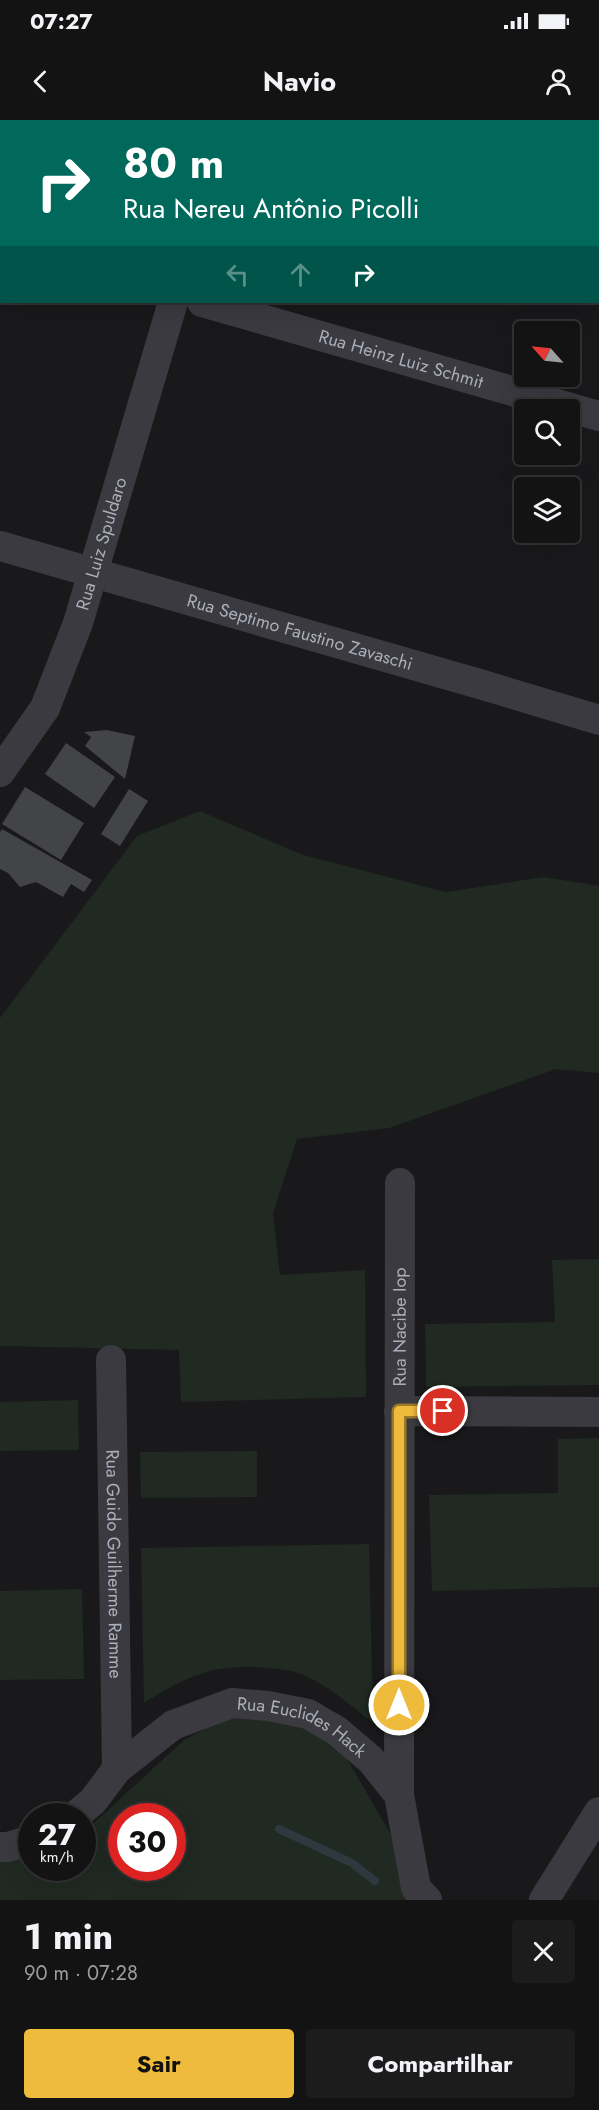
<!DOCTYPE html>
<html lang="pt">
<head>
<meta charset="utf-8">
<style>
	body { margin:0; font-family:Jost,sans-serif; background:#1c1c1d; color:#f1f3f6; height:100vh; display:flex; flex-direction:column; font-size:22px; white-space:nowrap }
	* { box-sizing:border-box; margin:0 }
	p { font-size:20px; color:#9d9ea0 }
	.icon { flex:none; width:33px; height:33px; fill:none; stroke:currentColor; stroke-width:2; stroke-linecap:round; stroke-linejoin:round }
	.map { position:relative; height:1780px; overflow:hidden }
	.side { display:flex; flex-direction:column; background:#131314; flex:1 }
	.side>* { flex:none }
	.top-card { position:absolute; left:0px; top:0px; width:600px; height:183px; box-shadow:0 6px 24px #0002,0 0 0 2px #323234; background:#00695c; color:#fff; overflow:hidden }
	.needle { width:39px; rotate:297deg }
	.controls { position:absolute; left:514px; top:201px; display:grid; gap:12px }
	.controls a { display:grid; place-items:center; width:66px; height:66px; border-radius:6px; background:#131314; box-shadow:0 6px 24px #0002,0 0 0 2px #323234; font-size:30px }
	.speed { position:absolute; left:18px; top:1683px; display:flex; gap:12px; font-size:30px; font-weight:700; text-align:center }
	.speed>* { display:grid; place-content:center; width:78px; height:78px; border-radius:50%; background:#131314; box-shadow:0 6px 24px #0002,0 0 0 2px #323234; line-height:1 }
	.speed small { font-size:15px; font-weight:400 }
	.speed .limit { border:9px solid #d22; background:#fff; color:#111 }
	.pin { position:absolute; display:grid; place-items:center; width:51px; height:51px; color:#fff; margin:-26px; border:3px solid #fff; border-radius:50%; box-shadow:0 2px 6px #0007 }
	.me { position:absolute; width:66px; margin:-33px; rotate:0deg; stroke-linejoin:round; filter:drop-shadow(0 0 4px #0008) }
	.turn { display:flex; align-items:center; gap:21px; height:126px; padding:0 24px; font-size:27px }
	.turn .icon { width:78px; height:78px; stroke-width:2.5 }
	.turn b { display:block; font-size:42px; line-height:51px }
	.lanes { display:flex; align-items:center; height:57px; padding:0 24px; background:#0003; justify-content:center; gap:30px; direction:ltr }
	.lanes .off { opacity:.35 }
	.round { display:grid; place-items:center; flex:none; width:63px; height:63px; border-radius:6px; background:#1c1c1d }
	.head { display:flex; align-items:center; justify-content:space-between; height:102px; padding:0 24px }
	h1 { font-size:36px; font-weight:700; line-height:45px }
	.cta { display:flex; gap:12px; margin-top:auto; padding:12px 24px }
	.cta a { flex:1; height:69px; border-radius:6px; background:#efbb3c; color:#111; font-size:24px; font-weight:700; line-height:69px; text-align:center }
	.cta a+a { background:#1c1c1d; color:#f1f3f6 }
	.status { display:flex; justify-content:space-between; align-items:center; height:42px; padding:0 30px; background:#131314; direction:ltr }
	.status svg { height:16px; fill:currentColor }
	header { display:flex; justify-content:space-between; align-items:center; height:78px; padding:0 24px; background:#131314; font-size:27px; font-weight:700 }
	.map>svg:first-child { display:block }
	.green { fill:#202922; fill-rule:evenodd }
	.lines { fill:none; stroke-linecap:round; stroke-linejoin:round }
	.stream { stroke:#2f373f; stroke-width:8 }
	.building { fill:#434448 }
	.minor { stroke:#3a3a40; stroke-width:30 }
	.route-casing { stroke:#9b7a27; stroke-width:15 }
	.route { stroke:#efbb3c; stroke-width:10 }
	.labels { text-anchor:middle; stroke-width:4.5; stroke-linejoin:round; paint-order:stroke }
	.street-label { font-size:18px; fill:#abafba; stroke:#141416 }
</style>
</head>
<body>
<div class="status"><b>07:27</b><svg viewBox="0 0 49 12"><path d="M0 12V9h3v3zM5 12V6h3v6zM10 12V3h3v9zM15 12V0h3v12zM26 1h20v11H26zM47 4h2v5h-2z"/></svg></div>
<header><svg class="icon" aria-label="back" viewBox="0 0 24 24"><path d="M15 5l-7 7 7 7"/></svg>Navio<svg class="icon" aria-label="person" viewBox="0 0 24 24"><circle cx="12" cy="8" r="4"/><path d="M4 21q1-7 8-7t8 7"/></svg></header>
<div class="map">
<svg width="599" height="1780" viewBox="0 0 599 1780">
	<rect width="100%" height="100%" fill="#19191b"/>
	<!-- green -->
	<path class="green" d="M 200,691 L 303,735 L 446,772 L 544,757 L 599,766 L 599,953 L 556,949 L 389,1008 L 297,1019 L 273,1093 L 280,1155 L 365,1150 L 366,1277 L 181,1282 L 179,1230 L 0,1226 L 0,898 L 137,716 Z
		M 599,1139 L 599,1265 L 426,1267 L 425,1204 L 555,1202 L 552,1140 Z
		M 78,1280 L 79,1330 L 0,1331 L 0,1282 Z
		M 599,1318 L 599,1467 L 432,1471 L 429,1375 L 558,1373 L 558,1319 Z
		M 257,1331 L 257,1377 L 141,1378 L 140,1332 Z
		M 369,1424 L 373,1603 C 351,1585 327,1565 301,1554 C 291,1550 279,1549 269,1548 C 216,1542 187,1556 144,1583 L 141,1428 Z
		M 82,1469 L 84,1559 L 0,1560 L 0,1471 Z
		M 232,1595 L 295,1598 L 338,1623 L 409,1746 L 425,1780 L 0,1780 L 0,1735 L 31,1730 L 32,1748 L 82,1748 L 83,1713 L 184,1620 ZM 122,1696 L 172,1696 L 172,1748 L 122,1748 Z"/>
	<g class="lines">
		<!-- stream -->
		<path class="stream" d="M 279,1709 L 352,1743 L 375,1761"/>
	</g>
	<!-- building -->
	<path class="building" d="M 107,610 L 135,616 L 125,659 L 85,626 L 91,617 L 84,612 Z
		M 66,623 L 115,657 L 94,688 L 45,654 Z
		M 25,667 L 84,703 L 61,740 L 2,704 Z
		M 129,669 L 148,681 L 120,726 L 101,714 Z
		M 2,709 L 92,760 L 84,772 L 71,764 L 63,777 L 36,762 L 20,767 L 8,753 L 0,749 L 0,712 Z"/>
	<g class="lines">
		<!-- minor -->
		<g class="minor">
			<path d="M 225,2 L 226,0"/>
			<path d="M 0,122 L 2,123"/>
			<path id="s1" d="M 202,182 L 599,296"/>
			<path id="s2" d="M 0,426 L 483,565 L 599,600"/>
			<path id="s3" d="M 0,652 L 45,588 L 78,503 L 173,182"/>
			<path id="s4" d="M 111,1240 L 117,1649"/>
			<path d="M 399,1291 L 599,1292"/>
			<path id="s5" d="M 399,1675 L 400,1063"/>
			<path id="s6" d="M 75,1696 L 93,1681 L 117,1649 L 173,1605 L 232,1583 L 268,1586 L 308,1594 L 337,1611 L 371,1640 L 399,1675 L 416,1768 L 427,1780"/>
			<path d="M 0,1727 L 8,1727 L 32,1720"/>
			<path d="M 544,1780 L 599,1692"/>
		</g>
	</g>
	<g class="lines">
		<!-- route casing -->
		<g class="route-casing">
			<path id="route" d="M 399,1585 L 399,1291 L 443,1291"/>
		</g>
		<!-- route -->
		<use href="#route" class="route"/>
	</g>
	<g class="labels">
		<!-- street labels -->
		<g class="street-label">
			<text dy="6" stroke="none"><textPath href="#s1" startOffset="207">Rua Heinz Luiz Schmit</textPath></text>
			<text dy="6" stroke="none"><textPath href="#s3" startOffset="252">Rua Luiz Spuldaro</textPath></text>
			<text dy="6" stroke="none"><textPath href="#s2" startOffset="312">Rua Septimo Faustino Zavaschi</textPath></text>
			<text dy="6" stroke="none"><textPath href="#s5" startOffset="468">Rua Nacibe Iop</textPath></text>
			<text dy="6" stroke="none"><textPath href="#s4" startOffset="204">Rua Guido Guilherme Ramme</textPath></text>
			<text dy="6" stroke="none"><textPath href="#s6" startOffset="273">Rua Euclides Hack</textPath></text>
		</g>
	</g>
</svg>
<div class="controls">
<a><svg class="needle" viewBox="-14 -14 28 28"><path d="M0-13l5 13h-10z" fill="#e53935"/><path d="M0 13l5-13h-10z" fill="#9d9ea0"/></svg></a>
<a><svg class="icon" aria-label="search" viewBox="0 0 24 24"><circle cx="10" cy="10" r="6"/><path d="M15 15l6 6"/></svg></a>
<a><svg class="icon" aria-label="layers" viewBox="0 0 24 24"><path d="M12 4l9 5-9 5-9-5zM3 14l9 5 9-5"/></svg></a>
</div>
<div class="speed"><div>27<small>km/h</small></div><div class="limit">30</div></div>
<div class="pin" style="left:443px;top:1291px;background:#d93025"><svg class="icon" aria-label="arrive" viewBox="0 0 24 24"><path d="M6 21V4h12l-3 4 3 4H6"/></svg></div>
<svg class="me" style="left:399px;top:1585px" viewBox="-20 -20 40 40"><circle r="17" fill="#efbb3c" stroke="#fff" stroke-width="3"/><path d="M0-11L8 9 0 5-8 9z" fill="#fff"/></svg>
<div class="top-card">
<div class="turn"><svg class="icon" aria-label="right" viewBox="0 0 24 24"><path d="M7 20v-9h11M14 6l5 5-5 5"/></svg><div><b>80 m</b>Rua Nereu Antônio Picolli</div></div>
<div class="lanes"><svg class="icon off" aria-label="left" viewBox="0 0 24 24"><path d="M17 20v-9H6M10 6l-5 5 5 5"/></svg><svg class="icon off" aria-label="ahead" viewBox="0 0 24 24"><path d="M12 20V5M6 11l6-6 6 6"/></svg><svg class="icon" aria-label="right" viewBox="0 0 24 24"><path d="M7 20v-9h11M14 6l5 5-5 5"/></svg></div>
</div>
</div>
<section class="side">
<div class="head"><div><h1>1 min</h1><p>90 m · 07:28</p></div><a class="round"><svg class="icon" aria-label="close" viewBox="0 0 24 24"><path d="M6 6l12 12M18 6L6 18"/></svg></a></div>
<div class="cta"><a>Sair</a><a>Compartilhar</a></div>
</section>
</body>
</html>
